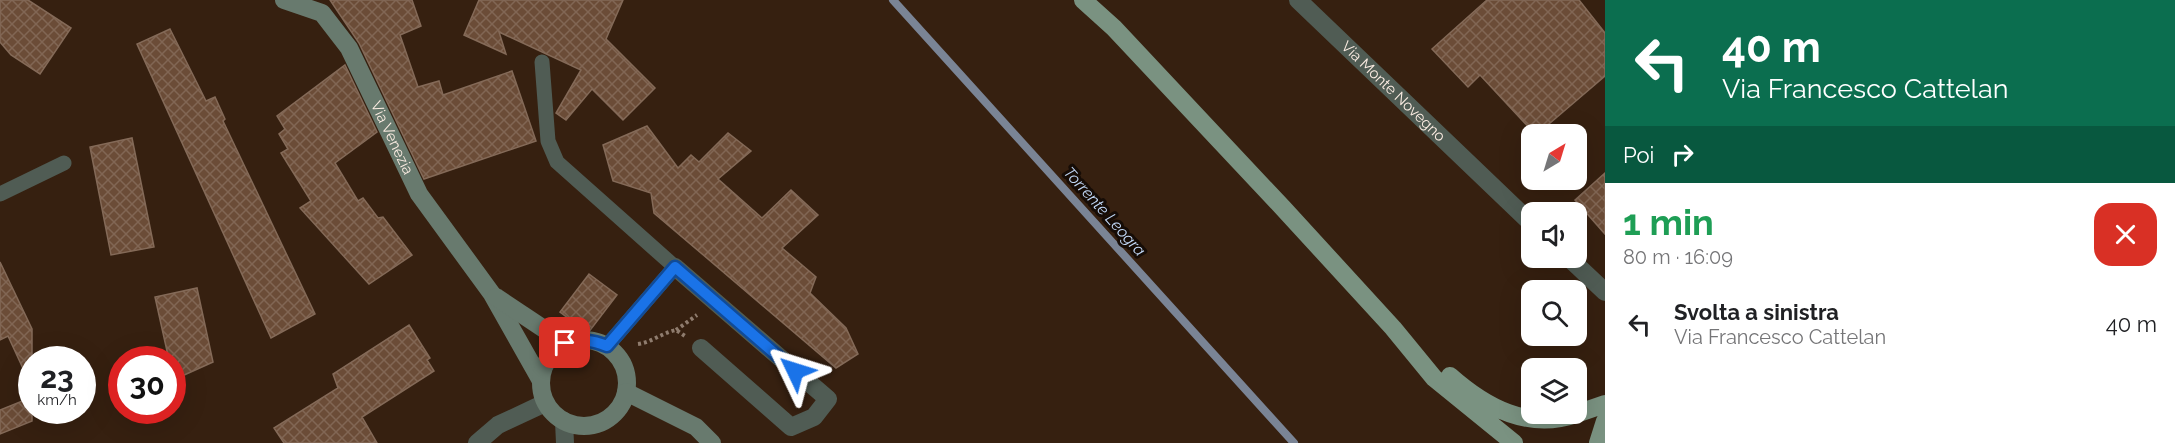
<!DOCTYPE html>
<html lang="it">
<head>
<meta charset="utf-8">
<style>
	body { margin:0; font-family:Raleway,sans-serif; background:#f6f6f6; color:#202124; height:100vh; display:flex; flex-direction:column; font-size:22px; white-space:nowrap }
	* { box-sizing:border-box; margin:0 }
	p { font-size:20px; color:#757577 }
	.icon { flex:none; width:33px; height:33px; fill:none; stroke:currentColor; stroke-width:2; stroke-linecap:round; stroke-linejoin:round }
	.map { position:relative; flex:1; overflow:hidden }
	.panel { display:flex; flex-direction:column; background:#fff; width:570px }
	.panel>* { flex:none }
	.guide { background:#0b6e4f; color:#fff; overflow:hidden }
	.needle { width:39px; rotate:38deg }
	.buttons { position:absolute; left:1521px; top:124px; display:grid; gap:12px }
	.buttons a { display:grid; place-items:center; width:66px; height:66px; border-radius:12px; background:#fff; box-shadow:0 6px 24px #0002; font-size:30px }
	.speed { position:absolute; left:18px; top:346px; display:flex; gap:12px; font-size:30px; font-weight:700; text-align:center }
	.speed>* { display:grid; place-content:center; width:78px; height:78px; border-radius:50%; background:#fff; box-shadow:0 6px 24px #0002; line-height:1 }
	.speed small { font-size:15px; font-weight:400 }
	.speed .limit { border:9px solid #d22; background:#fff; color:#111 }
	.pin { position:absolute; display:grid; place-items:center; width:51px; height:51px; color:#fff; margin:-26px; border-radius:12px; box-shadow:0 3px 9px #0006 }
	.me { position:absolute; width:66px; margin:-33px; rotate:311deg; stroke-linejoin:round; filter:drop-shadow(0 0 4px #0008) }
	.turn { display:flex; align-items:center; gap:21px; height:126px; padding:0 18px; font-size:27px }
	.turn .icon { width:78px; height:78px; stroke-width:2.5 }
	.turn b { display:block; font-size:42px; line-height:51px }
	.then { display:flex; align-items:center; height:57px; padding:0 18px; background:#0003; gap:12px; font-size:22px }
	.round { display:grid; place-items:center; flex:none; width:63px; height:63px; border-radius:18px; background:#f6f6f6 }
	.overview { display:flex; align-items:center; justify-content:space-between; height:102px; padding:0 18px }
	h1 { font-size:36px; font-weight:700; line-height:45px; color:#1e9e55 }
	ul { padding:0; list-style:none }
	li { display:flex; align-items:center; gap:18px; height:78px; padding:0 18px }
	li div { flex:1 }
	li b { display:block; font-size:22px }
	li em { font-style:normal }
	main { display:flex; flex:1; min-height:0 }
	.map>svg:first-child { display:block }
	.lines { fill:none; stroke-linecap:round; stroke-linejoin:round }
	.stream { stroke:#7a8495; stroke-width:8 }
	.building { fill:url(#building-cross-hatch); stroke:#846a58; stroke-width:1.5 }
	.path { stroke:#8f7c6e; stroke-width:4; stroke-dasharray:3 3; stroke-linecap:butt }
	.lane { stroke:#505c54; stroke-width:15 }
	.street { stroke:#505c54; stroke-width:18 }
	.secondary { stroke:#687a6e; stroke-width:18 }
	.primary { stroke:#7a9281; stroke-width:18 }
	.route-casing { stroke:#114b97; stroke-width:15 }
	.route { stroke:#1a73e8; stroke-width:10 }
	.labels { text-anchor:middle; stroke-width:6; stroke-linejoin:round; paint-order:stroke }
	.street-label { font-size:15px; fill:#fcede3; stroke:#160c06 }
	.water-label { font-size:16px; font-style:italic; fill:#c2d9f8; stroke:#160c06 }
</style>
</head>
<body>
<main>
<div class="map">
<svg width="1605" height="443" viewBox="0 0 1605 443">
	<defs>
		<pattern id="building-cross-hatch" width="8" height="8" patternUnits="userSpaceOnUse" patternTransform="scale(1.5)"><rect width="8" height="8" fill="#6b4c37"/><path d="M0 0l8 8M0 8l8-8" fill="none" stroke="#816654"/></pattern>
	</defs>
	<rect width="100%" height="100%" fill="#362010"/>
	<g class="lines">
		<!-- stream -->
		<path class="stream" d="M 893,0 L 1294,443"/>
	</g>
	<!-- building -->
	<path class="building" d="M 0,0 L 28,0 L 71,28 L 40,74 L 11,55 L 0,42 Z
		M 330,0 L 412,0 L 421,26 L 400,35 L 418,87 L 439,81 L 443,95 L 512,71 L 536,141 L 424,179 L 359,43 Z
		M 479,0 L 623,0 L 606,39 L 655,88 L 623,120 L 592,89 L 566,120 L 556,113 L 581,70 L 499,32 L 506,54 L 464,35 Z
		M 1487,0 L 1579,0 L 1605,33 L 1605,76 L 1536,135 L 1480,75 L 1468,87 L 1432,49 Z
		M 170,29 L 206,101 L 215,97 L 225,119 L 223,121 L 315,314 L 271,338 L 137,44 Z
		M 345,65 L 377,132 L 335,163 L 358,201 L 363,198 L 378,218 L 383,217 L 412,255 L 369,284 L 300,208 L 311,201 L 281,153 L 288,149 L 279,134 L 285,129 L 277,116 Z
		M 647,126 L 678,168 L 691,155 L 699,162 L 728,133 L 751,151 L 718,179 L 762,218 L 791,190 L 818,215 L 782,248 L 816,277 L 810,293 L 846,328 L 858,354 L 836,368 L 654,213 L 651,193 L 613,181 L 603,145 Z
		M 132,138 L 154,247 L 111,255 L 90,147 Z
		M 1605,173 L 1605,234 L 1575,200 Z
		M 0,262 L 32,329 L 32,388 L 8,336 L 0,340 Z
		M 589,274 L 617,295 L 588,333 L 560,312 Z
		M 197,288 L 213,362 L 173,380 L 172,360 L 169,360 L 155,297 Z
		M 409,325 L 430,358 L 427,360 L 434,371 L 362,417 L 377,443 L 284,443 L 274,428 L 338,388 L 333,374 Z
		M 32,397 L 32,421 L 0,434 L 0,410 Z"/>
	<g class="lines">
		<!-- path -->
		<path class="path" d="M 676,330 L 697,315
			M 638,344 C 652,342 662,333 676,330 L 685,336"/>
		<!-- lane -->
		<path class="lane" d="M 542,62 L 548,141 L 557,162 L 675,267 L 607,346
			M 0,194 L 64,163"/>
		<!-- street -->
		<g class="street">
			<path id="s1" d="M 1298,0 L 1532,224"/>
			<path d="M 1569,258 L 1605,292"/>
			<path d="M 675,267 L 828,399 L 814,417 L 791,427 L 701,348"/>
			<path d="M 564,421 L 565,443"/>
			<path d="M 477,443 L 498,425 L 545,403"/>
		</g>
		<!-- secondary -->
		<g class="secondary">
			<path id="s2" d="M 284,0 L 322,13 L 349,48 L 419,194 L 492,294 L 540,379"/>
			<path d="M 496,297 L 565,343"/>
			<circle cx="584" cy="383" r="43"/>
			<path d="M 626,392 L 696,427 L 712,443"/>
		</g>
		<!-- primary -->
		<path class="primary" d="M 1083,0 L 1114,28 L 1283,208 L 1393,328 L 1434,378 L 1514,443
			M 1450,376 C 1485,407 1528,431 1576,414
			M 1576,414 L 1605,404
			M 1598,443 L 1605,421"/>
	</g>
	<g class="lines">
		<!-- route casing -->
		<g class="route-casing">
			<path id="route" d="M 565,343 C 581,339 592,340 607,346 L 675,267 L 795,371"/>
		</g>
		<!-- route -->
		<use href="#route" class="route"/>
	</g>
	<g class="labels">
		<!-- street labels -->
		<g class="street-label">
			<text dy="5" stroke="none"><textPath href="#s1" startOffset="132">Via Monte Novegno</textPath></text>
			<text dy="5" stroke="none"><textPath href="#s2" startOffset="184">Via Venezia</textPath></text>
		</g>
		<!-- water labels -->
		<g class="water-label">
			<text transform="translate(1105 211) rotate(48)" y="6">Torrente Leogra</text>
		</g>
	</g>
</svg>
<div class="buttons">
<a><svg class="needle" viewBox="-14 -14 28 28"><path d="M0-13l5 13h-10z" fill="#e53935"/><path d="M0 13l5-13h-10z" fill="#757577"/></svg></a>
<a><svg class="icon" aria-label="sound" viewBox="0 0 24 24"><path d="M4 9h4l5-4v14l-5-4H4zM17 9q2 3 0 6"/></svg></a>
<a><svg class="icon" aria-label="search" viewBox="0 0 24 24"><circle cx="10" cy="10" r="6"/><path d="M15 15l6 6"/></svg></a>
<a><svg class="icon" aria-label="layers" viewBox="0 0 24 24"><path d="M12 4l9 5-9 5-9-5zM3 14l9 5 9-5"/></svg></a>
</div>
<div class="speed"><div>23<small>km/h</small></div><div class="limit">30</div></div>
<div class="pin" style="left:565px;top:343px;background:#d93025"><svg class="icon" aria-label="arrive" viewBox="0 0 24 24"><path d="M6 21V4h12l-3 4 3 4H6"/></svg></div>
<svg class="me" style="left:795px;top:371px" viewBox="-20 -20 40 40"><path d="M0-17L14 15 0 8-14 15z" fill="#1a73e8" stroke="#fff" stroke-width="4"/></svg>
</div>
<section class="panel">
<div class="guide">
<div class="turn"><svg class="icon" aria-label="left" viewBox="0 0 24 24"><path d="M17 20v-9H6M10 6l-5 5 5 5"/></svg><div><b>40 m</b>Via Francesco Cattelan</div></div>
<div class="then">Poi<svg class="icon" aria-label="right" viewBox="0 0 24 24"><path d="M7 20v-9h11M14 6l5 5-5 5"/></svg></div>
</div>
<div class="overview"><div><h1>1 min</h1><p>80 m · 16:09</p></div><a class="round" style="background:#d93025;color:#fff"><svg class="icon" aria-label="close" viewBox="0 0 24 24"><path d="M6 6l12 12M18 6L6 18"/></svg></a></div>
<ul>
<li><svg class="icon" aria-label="left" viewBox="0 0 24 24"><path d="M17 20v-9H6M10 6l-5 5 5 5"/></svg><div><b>Svolta a sinistra</b><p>Via Francesco Cattelan</p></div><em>40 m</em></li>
</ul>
</section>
</main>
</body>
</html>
